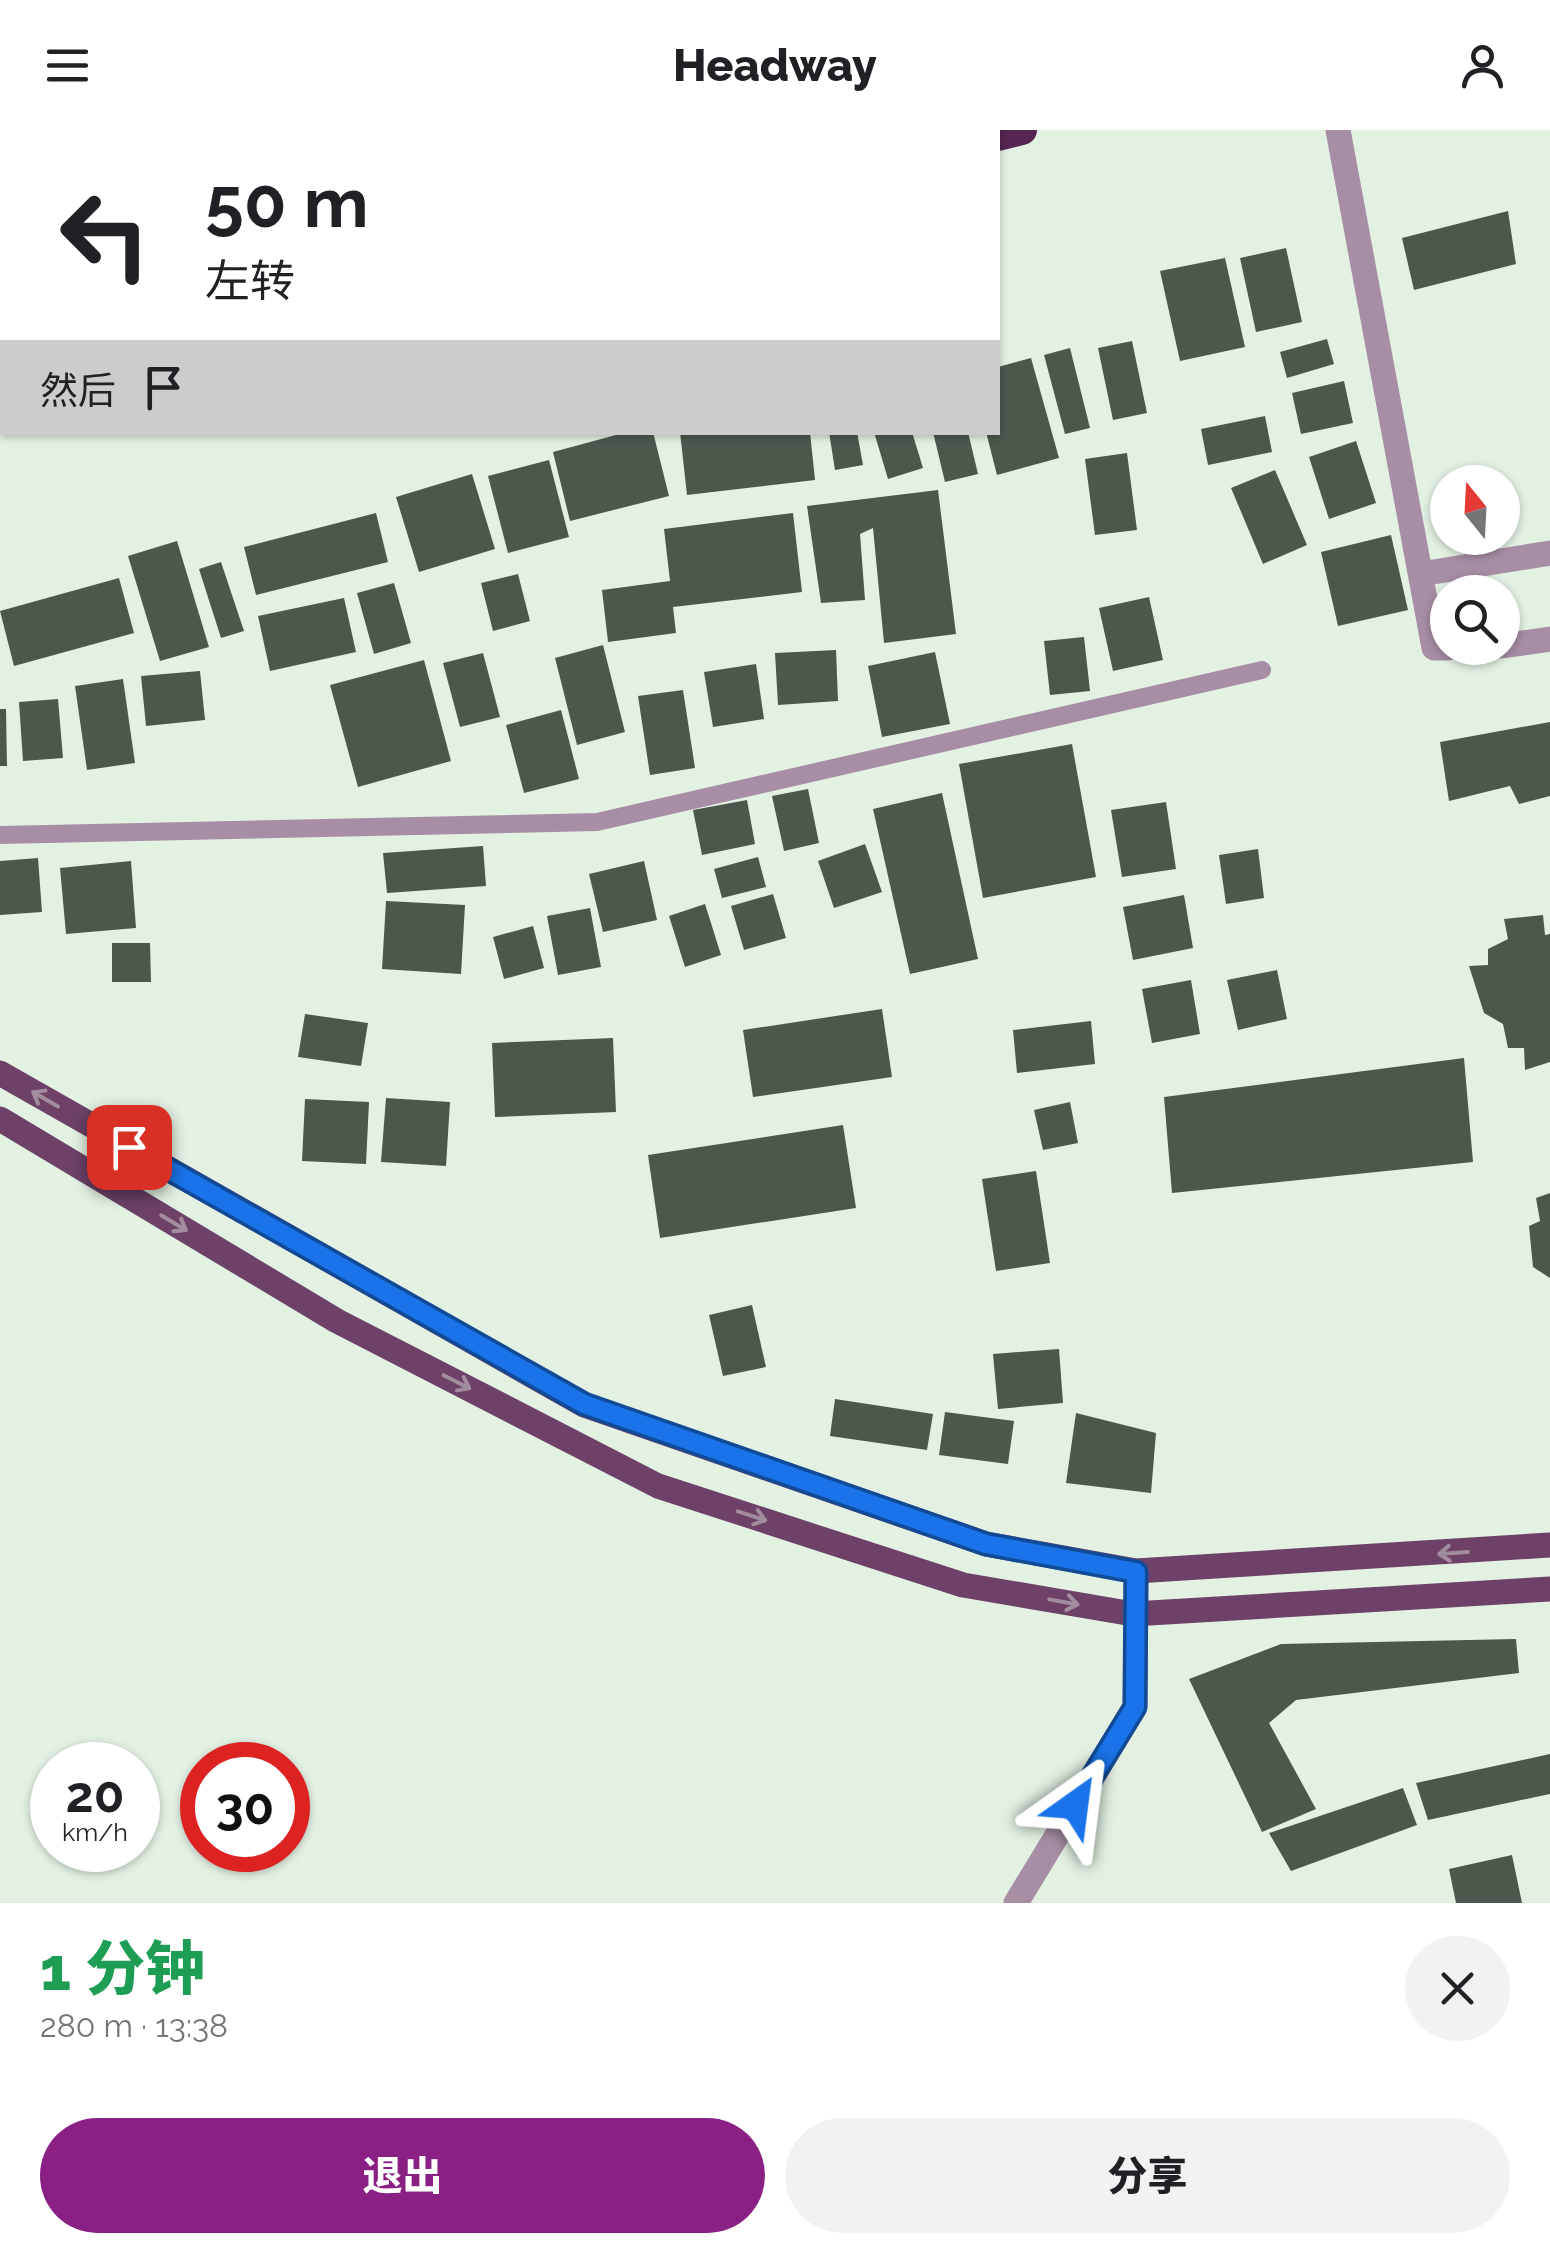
<!DOCTYPE html>
<html lang="zh">
<head>
<meta charset="utf-8">
<style>
	body { margin:0; font-family:Raleway,"Noto Sans SC",sans-serif; background:#f2f2f2; color:#202124; height:100vh; display:flex; flex-direction:column; font-size:38px; white-space:nowrap }
	* { box-sizing:border-box; margin:0 }
	p { font-size:32px; color:#757577 }
	.icon { flex:none; width:55px; height:55px; fill:none; stroke:currentColor; stroke-width:2; stroke-linecap:round; stroke-linejoin:round }
	.map { position:relative; height:1773px; overflow:hidden }
	.drawer { display:flex; flex-direction:column; background:#fff; flex:1 }
	.drawer>* { flex:none }
	.top-card { position:absolute; left:0px; top:0px; width:1000px; height:305px; box-shadow:0 2px 8px #0004; background:#fff; color:#202124; overflow:hidden }
	.needle { width:65px; rotate:342deg }
	.buttons { position:absolute; left:1430px; top:335px; display:grid; gap:20px }
	.buttons a { display:grid; place-items:center; width:90px; height:90px; border-radius:50%; background:#fff; box-shadow:0 2px 8px #0004; font-size:50px }
	.speed { position:absolute; left:30px; top:1612px; display:flex; gap:20px; font-size:50px; font-weight:700; text-align:center }
	.speed>* { display:grid; place-content:center; width:130px; height:130px; border-radius:50%; background:#fff; box-shadow:0 2px 8px #0004; line-height:1 }
	.speed small { font-size:25px; font-weight:400 }
	.speed .limit { border:15px solid #d22; background:#fff; color:#111 }
	.pin { position:absolute; display:grid; place-items:center; width:85px; height:85px; color:#fff; margin:-42px; border-radius:20px; box-shadow:0 5px 15px #0006 }
	.me { position:absolute; width:110px; margin:-55px; rotate:31deg; stroke-linejoin:round; filter:drop-shadow(0 0 8px #0008) }
	.turn { display:flex; align-items:center; gap:35px; height:210px; padding:0 40px; font-size:45px }
	.turn .icon { width:130px; height:130px; stroke-width:2.5 }
	.turn b { display:block; font-size:70px; line-height:85px }
	.then { display:flex; align-items:center; height:95px; padding:0 40px; background:#0003; gap:20px; font-size:38px }
	.round { display:grid; place-items:center; flex:none; width:105px; height:105px; border-radius:52px; background:#f2f2f2 }
	.summary { display:flex; align-items:center; justify-content:space-between; height:170px; padding:0 40px }
	h1 { font-size:60px; font-weight:800; line-height:75px; color:#1e9e55 }
	.action { display:flex; gap:20px; margin-top:auto; padding:20px 40px }
	.action a { flex:1; height:115px; border-radius:60px; background:#8b2084; color:#fff; font-size:40px; font-weight:800; line-height:115px; text-align:center }
	.action a+a { background:#f2f2f2; color:#202124 }
	header { display:flex; justify-content:space-between; align-items:center; height:130px; padding:0 40px; background:#fff; font-size:45px; font-weight:800 }
	.map>svg:first-child { display:block }
	.building { fill:#4d584d }
	.lines { fill:none; stroke-linecap:round; stroke-linejoin:round }
	.lane { stroke:#a88ea4; stroke-width:18 }
	.street { stroke:#a88ea4; stroke-width:25 }
	.primary { stroke:#6d4168; stroke-width:25 }
	.highway { stroke:#572552; stroke-width:30 }
	.oneway { stroke:#a28d9e }
	.route-casing { stroke:#114b97; stroke-width:25 }
	.route { stroke:#1a73e8; stroke-width:18 }
</style>
</head>
<body>
<header><svg class="icon" aria-label="menu" viewBox="0 0 24 24"><path d="M4 6h16M4 12h16M4 18h16"/></svg>Headway<svg class="icon" aria-label="person" viewBox="0 0 24 24"><circle cx="12" cy="8" r="4"/><path d="M4 21q1-7 8-7t8 7"/></svg></header>
<div class="map">
<svg width="1550" height="1773" viewBox="0 0 1550 1773">
	<rect width="100%" height="100%" fill="#e3f1e3"/>
	<!-- building -->
	<path class="building" d="M 1508,81 L 1516,134 L 1414,160 L 1402,108 Z
		M 1286,118 L 1302,192 L 1256,202 L 1240,128 Z
		M 1225,128 L 1245,217 L 1180,231 L 1160,141 Z
		M 1327,209 L 1334,234 L 1287,248 L 1280,222 Z
		M 1132,211 L 1147,283 L 1113,290 L 1098,218 Z
		M 1070,218 L 1090,298 L 1065,304 L 1044,225 Z
		M 1031,228 L 1059,328 L 997,345 L 986,302 L 998,302 L 998,237 Z
		M 1344,251 L 1353,293 L 1301,304 L 1292,263 Z
		M 1265,286 L 1272,322 L 1208,335 L 1201,299 Z
		M 627,302 L 653,302 L 669,366 L 570,391 L 553,322 Z
		M 680,302 L 810,302 L 815,350 L 687,365 Z
		M 829,302 L 857,302 L 863,335 L 835,340 Z
		M 874,302 L 912,302 L 923,338 L 888,349 Z
		M 933,302 L 968,302 L 978,344 L 945,352 Z
		M 1356,311 L 1376,373 L 1329,389 L 1309,327 Z
		M 1127,323 L 1137,400 L 1095,405 L 1085,329 Z
		M 549,330 L 569,407 L 508,423 L 488,346 Z
		M 1275,340 L 1307,415 L 1263,434 L 1231,358 Z
		M 472,344 L 495,419 L 419,442 L 396,367 Z
		M 938,360 L 956,504 L 884,513 L 873,398 L 860,404 L 865,470 L 821,473 L 807,376 Z
		M 376,383 L 388,432 L 256,465 L 244,417 Z
		M 793,383 L 802,462 L 673,477 L 676,503 L 608,512 L 602,460 L 670,451 L 664,399 Z
		M 1391,405 L 1408,480 L 1338,496 L 1321,422 Z
		M 177,411 L 209,517 L 160,531 L 128,426 Z
		M 221,432 L 244,501 L 221,508 L 199,439 Z
		M 518,444 L 530,491 L 493,501 L 481,453 Z
		M 119,448 L 134,503 L 14,536 L 0,481 Z
		M 394,453 L 411,513 L 374,524 L 357,463 Z
		M 1149,467 L 1163,530 L 1113,541 L 1099,478 Z
		M 344,468 L 356,522 L 270,541 L 258,486 Z
		M 1084,507 L 1090,561 L 1050,565 L 1044,511 Z
		M 603,515 L 625,602 L 577,615 L 555,528 Z
		M 836,520 L 838,571 L 778,575 L 775,523 Z
		M 935,522 L 950,594 L 882,607 L 868,536 Z
		M 483,523 L 500,587 L 460,597 L 443,533 Z
		M 424,530 L 451,631 L 358,657 L 330,555 Z
		M 756,534 L 764,589 L 713,597 L 704,542 Z
		M 200,541 L 205,590 L 146,596 L 141,546 Z
		M 123,549 L 135,633 L 87,640 L 75,556 Z
		M 683,560 L 695,638 L 650,645 L 638,566 Z
		M 58,569 L 63,628 L 23,631 L 19,572 Z
		M 0,579 L 6,579 L 7,636 L 0,636 Z
		M 561,580 L 579,649 L 524,663 L 506,595 Z
		M 1550,592 L 1550,666 L 1519,674 L 1510,656 L 1449,671 L 1440,612 Z
		M 1072,614 L 1096,747 L 983,768 L 959,634 Z
		M 808,659 L 819,713 L 784,721 L 772,666 Z
		M 942,663 L 978,829 L 910,844 L 873,679 Z
		M 747,670 L 755,714 L 702,725 L 693,680 Z
		M 1166,672 L 1176,739 L 1122,747 L 1111,680 Z
		M 865,714 L 882,762 L 834,778 L 818,731 Z
		M 483,716 L 486,756 L 387,763 L 383,723 Z
		M 1258,719 L 1264,768 L 1226,774 L 1219,725 Z
		M 758,727 L 766,757 L 722,768 L 714,739 Z
		M 38,728 L 42,782 L 0,785 L 0,731 Z
		M 131,731 L 136,798 L 66,804 L 60,738 Z
		M 644,731 L 657,790 L 603,802 L 589,744 Z
		M 773,764 L 786,808 L 744,820 L 731,776 Z
		M 1184,765 L 1193,818 L 1133,830 L 1123,777 Z
		M 386,771 L 465,775 L 461,844 L 382,839 Z
		M 705,774 L 721,825 L 685,837 L 669,786 Z
		M 590,778 L 601,837 L 558,845 L 547,786 Z
		M 1543,785 L 1545,805 L 1550,804 L 1550,932 L 1525,940 L 1524,918 L 1508,918 L 1503,894 L 1484,883 L 1469,836 L 1488,835 L 1488,819 L 1508,809 L 1504,789 Z
		M 533,796 L 544,838 L 504,849 L 493,807 Z
		M 112,813 L 150,813 L 151,852 L 112,852 Z
		M 1277,840 L 1287,889 L 1238,900 L 1227,850 Z
		M 1191,850 L 1200,904 L 1152,913 L 1142,859 Z
		M 882,879 L 892,947 L 753,967 L 743,900 Z
		M 305,884 L 368,893 L 361,936 L 298,927 Z
		M 1091,891 L 1095,934 L 1017,943 L 1013,900 Z
		M 613,908 L 616,982 L 495,987 L 492,913 Z
		M 1464,928 L 1473,1032 L 1172,1063 L 1164,967 Z
		M 386,968 L 450,972 L 446,1036 L 381,1032 Z
		M 305,969 L 369,972 L 366,1034 L 302,1031 Z
		M 1070,972 L 1078,1013 L 1043,1020 L 1034,980 Z
		M 843,995 L 856,1078 L 660,1108 L 648,1025 Z
		M 1036,1041 L 1050,1133 L 996,1141 L 982,1049 Z
		M 1550,1063 L 1550,1148 L 1533,1137 L 1529,1096 L 1540,1091 L 1536,1068 Z
		M 752,1175 L 766,1237 L 723,1246 L 709,1185 Z
		M 1059,1219 L 1063,1273 L 998,1279 L 993,1224 Z
		M 835,1269 L 933,1284 L 927,1320 L 830,1306 Z
		M 945,1282 L 1014,1291 L 1008,1334 L 939,1325 Z
		M 1076,1283 L 1156,1303 L 1151,1363 L 1066,1353 Z
		M 1516,1509 L 1519,1543 L 1296,1570 L 1269,1593 L 1316,1679 L 1262,1702 L 1189,1549 L 1281,1514 Z
		M 1550,1624 L 1550,1664 L 1428,1690 L 1416,1653 Z
		M 1403,1658 L 1417,1695 L 1291,1741 L 1269,1703 Z
		M 1512,1725 L 1522,1773 L 1456,1773 L 1449,1739 Z"/>
	<g class="lines">
		<!-- lane -->
		<path class="lane" d="M 0,705 L 597,692 L 1262,540"/>
		<!-- street -->
		<path class="street" d="M 274,0 L 275,2
			M 1338,0 L 1434,518 L 1448,518
			M 1421,444 L 1550,423
			M 1502,516 L 1550,509
			M 1016,1773 L 1135,1577 L 1136,1441"/>
		<!-- primary -->
		<path class="primary" d="M 0,943 L 584,1275 L 986,1414 L 1136,1441 L 1550,1415
			M 0,989 L 337,1191 L 658,1356 L 963,1455 L 1133,1484 L 1550,1459"/>
		<!-- highway -->
		<path class="highway" d="M 804,2 L 814,0
			M 998,6 L 1022,0
			M 0,210 L 2,209
			M 0,275 L 2,275"/>
	</g>
	<!-- one-way arrows -->
	<defs><path id="oneway-shaft" d="M-6 0H5M1.5-3L5.5 0L1.5 3" fill="none" stroke-width="1.6" stroke-linecap="round" stroke-linejoin="round" transform="scale(2.5)"/></defs>
	<g class="oneway">
		<use href="#oneway-shaft" transform="translate(45 969) rotate(-150)"/>
		<use href="#oneway-shaft" transform="translate(174 1093) rotate(31)"/>
		<use href="#oneway-shaft" transform="translate(457 1252) rotate(27)"/>
		<use href="#oneway-shaft" transform="translate(752 1386) rotate(18)"/>
		<use href="#oneway-shaft" transform="translate(1453 1423) rotate(176)"/>
		<use href="#oneway-shaft" transform="translate(1064 1472) rotate(10)"/>
	</g>
	<g class="lines">
		<!-- route casing -->
		<g class="route-casing">
			<path id="route" d="M 129,1017 L 584,1274 L 986,1414 L 1136,1442 L 1135,1577 L 1075,1675"/>
		</g>
		<!-- route -->
		<use href="#route" class="route"/>
	</g>
</svg>
<div class="buttons">
<a><svg class="needle" viewBox="-14 -14 28 28"><path d="M0-13l5 13h-10z" fill="#e53935"/><path d="M0 13l5-13h-10z" fill="#757577"/></svg></a>
<a><svg class="icon" aria-label="search" viewBox="0 0 24 24"><circle cx="10" cy="10" r="6"/><path d="M15 15l6 6"/></svg></a>
</div>
<div class="speed"><div>20<small>km/h</small></div><div class="limit">30</div></div>
<div class="pin" style="left:129px;top:1017px;background:#d93025"><svg class="icon" aria-label="arrive" viewBox="0 0 24 24"><path d="M6 21V4h12l-3 4 3 4H6"/></svg></div>
<svg class="me" style="left:1075px;top:1675px" viewBox="-20 -20 40 40"><path d="M0-17L14 15 0 8-14 15z" fill="#1a73e8" stroke="#fff" stroke-width="4"/></svg>
<div class="top-card">
<div class="turn"><svg class="icon" aria-label="left" viewBox="0 0 24 24"><path d="M17 20v-9H6M10 6l-5 5 5 5"/></svg><div><b>50 m</b>左转</div></div>
<div class="then">然后<svg class="icon" aria-label="arrive" viewBox="0 0 24 24"><path d="M6 21V4h12l-3 4 3 4H6"/></svg></div>
</div>
</div>
<section class="drawer">
<div class="summary"><div><h1>1 分钟</h1><p>280 m · 13:38</p></div><a class="round"><svg class="icon" aria-label="close" viewBox="0 0 24 24"><path d="M6 6l12 12M18 6L6 18"/></svg></a></div>
<div class="action"><a>退出</a><a>分享</a></div>
</section>
</body>
</html>
